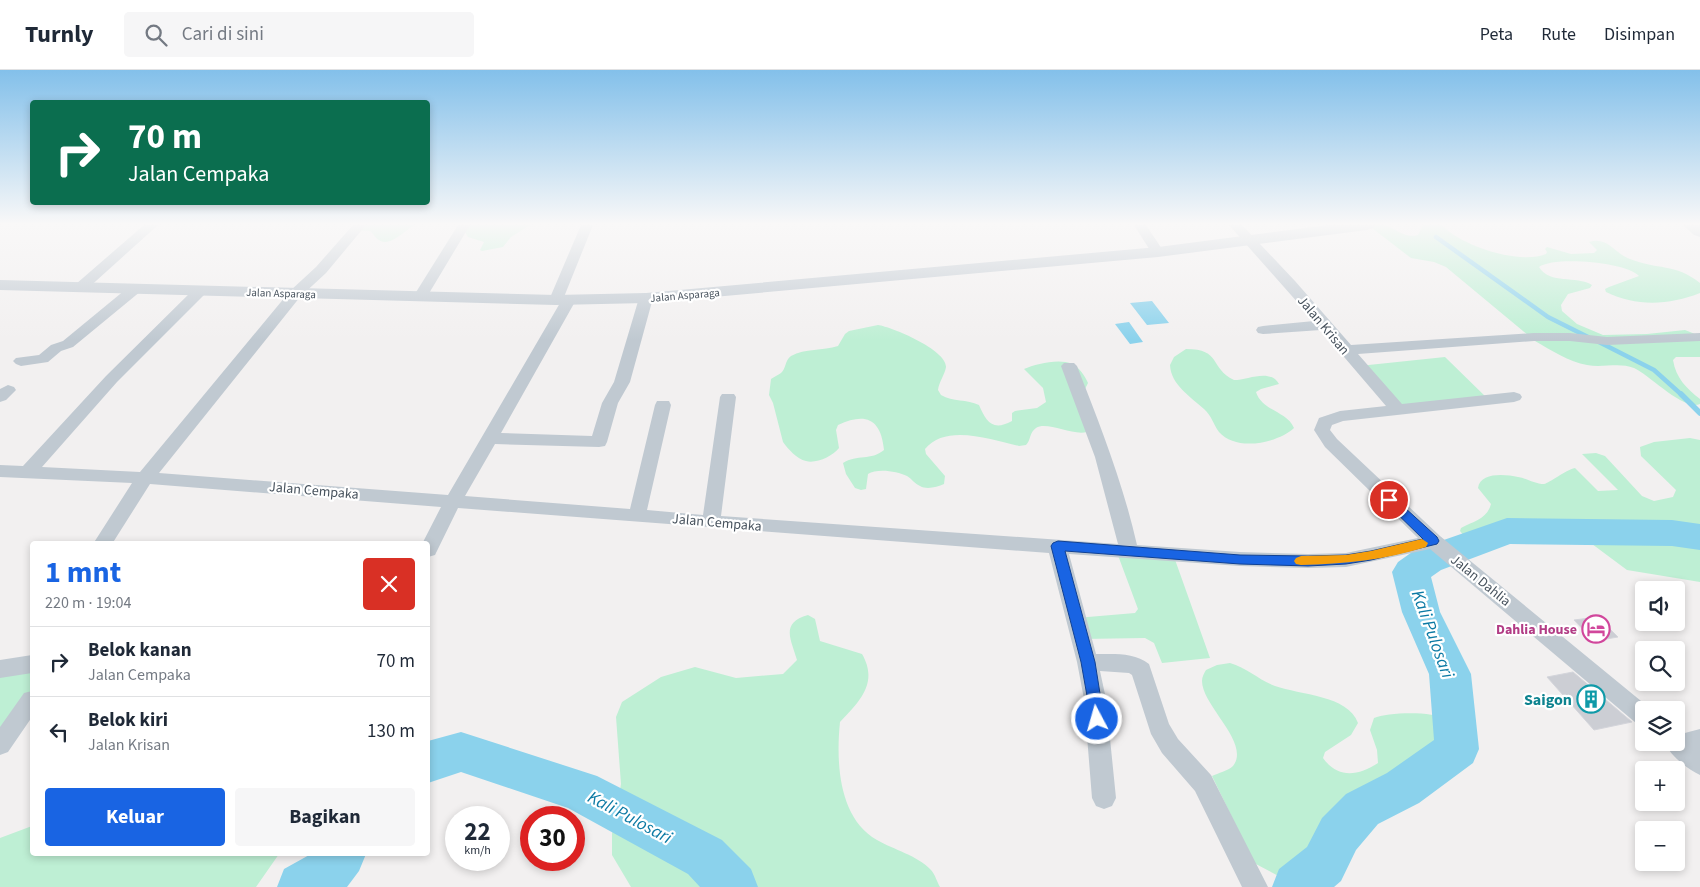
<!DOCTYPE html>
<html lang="id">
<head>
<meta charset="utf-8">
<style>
	body { margin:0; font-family:"Source Sans 3",sans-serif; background:#f6f6f7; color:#1f2937; height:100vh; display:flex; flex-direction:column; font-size:19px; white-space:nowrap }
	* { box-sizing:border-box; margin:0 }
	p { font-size:16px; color:#747a83 }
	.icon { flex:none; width:28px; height:28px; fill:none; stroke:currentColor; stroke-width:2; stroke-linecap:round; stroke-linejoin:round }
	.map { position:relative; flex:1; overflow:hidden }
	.sheet { position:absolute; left:30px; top:471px; width:400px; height:315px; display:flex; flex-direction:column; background:#fff; border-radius:5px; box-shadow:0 2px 8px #0003 }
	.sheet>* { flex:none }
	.guide { position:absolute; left:30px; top:30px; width:400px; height:105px; border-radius:5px; box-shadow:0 2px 8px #0003; background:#0b6e4f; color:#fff; overflow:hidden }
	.tools { position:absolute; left:1635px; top:511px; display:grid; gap:10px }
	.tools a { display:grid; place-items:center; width:50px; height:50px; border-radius:5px; background:#fff; box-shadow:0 2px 8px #0003; font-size:25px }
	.speed { position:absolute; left:445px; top:736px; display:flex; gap:10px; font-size:25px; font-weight:700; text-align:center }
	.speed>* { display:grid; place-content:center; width:65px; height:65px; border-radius:50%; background:#fff; box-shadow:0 2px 8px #0003; line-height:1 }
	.speed small { font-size:12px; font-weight:400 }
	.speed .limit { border:8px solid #d22; background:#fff; color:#111 }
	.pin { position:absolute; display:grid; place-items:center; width:42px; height:42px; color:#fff; margin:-21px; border:2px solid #fff; border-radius:50%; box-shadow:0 1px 5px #0007 }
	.me { position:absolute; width:55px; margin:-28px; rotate:354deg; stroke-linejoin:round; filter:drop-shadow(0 0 4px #0008) }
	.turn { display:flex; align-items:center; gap:18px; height:105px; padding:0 15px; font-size:22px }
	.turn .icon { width:65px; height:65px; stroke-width:2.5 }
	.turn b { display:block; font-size:35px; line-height:42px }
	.round { display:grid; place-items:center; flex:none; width:52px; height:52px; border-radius:5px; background:#f6f6f7 }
	.overview { display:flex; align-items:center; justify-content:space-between; height:85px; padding:0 15px }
	h1 { font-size:30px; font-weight:700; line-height:38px; color:#1964e3 }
	.button { display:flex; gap:10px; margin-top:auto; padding:10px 15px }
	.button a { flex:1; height:58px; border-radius:5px; background:#1964e3; color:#fff; font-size:20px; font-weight:700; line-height:58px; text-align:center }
	.button a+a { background:#f6f6f7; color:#1f2937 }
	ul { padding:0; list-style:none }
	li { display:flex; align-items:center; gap:15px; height:70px; padding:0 15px; border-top:1px solid #e0e1e3 }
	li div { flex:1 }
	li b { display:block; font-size:19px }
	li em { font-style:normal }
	header { display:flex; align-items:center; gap:30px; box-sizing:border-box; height:70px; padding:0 25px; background:#fff; border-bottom:1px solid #e0e1e3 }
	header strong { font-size:24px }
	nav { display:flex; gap:28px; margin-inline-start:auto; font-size:18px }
	.search { width:350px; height:45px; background:#f6f6f7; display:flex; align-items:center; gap:12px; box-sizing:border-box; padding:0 18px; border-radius:5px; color:#747a83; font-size:19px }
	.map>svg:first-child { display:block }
	.green { fill:#beefd4 }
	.water { fill:#8bd2ec }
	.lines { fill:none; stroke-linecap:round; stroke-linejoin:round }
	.stream-far1 { stroke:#8bd2ec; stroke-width:4.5 }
	.stream { stroke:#8bd2ec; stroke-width:5.5 }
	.river { fill:#8bd2ec; fill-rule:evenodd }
	.building { fill:#ccced4; stroke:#d4d5db }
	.minor { fill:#c0c9d1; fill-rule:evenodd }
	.tertiary { fill:#c0c9d1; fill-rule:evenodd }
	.route { fill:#1964e3; stroke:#104194 }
	.slow { fill:#f59e0b }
	.labels { text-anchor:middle; stroke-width:4.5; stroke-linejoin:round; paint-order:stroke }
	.far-street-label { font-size:11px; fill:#47525d; stroke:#fff }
	.street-label { font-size:14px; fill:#47525d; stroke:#fff }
	.hotel-label { font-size:14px; font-weight:bold; fill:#b23c85; stroke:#fff; text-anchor:end }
	.near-culture-label { font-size:16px; font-weight:bold; fill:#0d838f; stroke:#fff; text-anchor:end }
	.near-water-label { font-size:18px; font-style:italic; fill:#0c7aa4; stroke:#fff }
</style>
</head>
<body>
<header>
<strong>Turnly</strong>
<div class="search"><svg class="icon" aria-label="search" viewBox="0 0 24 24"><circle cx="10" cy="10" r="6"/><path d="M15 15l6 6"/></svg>Cari di sini</div>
<nav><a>Peta</a><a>Rute</a><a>Disimpan</a></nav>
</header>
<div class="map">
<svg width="1700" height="817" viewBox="0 0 1700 817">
	<rect width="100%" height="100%" fill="#f2f0f0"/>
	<!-- green -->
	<path class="green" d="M 360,155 L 415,155 C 406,159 390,178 379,170 C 375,168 374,164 370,161 L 356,160 Z
		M 466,155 L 530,155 L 511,167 L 503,177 L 482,181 L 480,180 L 484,172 L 468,167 L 465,162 Z
		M 1368,155 C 1373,155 1379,154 1384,155 C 1396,158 1404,169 1418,165 L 1423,155 L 1442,155 C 1461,176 1519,195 1546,184 L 1547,182 L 1545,179 L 1547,177 L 1571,184 L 1594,183 L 1597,180 L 1589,172 C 1608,166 1615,184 1630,189 C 1657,200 1675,193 1700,213 L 1700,223 C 1670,235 1636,237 1606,222 L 1605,219 L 1609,217 L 1639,206 C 1626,192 1554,186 1539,197 C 1550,215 1576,205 1592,215 L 1590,218 L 1568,224 L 1561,235 L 1562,241 L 1577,254 L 1603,265 L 1647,264 L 1685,260 L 1700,266 L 1700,287 L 1676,287 L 1673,290 C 1676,308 1686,318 1700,329 L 1700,334 C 1683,341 1650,305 1634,298 C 1619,292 1603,298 1587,295 C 1569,292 1551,280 1535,271 L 1446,197 L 1434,192 L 1411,188 Z
		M 878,255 C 892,257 947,280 946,297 C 945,304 939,312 938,320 L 941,325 C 953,332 967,329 979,335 C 986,351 992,362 1012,351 L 1012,343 L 1015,341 L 1037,338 L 1046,332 L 1043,318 L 1024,299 C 1036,294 1059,288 1072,294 C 1079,297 1085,306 1088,313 L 1085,319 L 1087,362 C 1072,366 1047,351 1036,358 C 1029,363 1031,370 1026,375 L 1019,376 C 992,370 946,353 925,379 L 926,384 L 945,406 L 944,414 C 937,417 927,420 920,416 C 915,414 912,409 907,406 C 897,401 877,398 868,404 L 866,419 L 861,420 L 855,418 L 846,404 L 843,393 C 857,384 871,391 884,380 C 881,349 866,342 838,355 L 836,360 L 839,378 C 833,386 816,394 806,391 C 797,389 788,379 783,372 L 773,333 L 769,325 L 771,309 C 774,307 778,305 781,303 C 786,299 785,290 791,286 C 805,278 823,281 838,276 L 845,264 L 849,261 Z
		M 1186,279 C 1222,279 1209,298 1234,310 C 1248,310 1270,298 1279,314 L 1261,319 L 1256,322 C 1262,341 1287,341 1294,358 C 1278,373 1236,382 1219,362 C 1213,354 1212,346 1204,339 C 1191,327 1171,315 1170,295 L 1174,287 Z
		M 1445,287 L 1489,330 L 1398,340 L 1359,296 Z
		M 1690,368 L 1700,370 L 1700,512 L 1627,500 L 1592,474 L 1579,470 L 1557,467 L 1487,475 L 1465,467 L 1460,461 L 1461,458 C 1474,451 1487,449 1491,434 L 1478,418 C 1480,402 1505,404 1518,407 C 1526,408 1535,414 1544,414 C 1550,413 1565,400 1575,398 L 1598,421 L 1618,420 L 1582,384 L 1596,383 L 1605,386 L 1642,426 L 1654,431 L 1673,427 L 1676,420 L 1641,386 L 1640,377 L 1654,372 Z
		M 1116,480 L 1173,484 L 1210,588 L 1162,593 L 1154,573 L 1145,568 L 1082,569 L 1076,548 L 1135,543 L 1138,539 Z
		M 808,545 L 815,549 L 820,571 L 862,584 C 879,613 859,632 840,652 C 836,691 838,748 877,770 C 894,780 917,785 931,800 C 935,804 937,812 940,817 L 631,817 L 612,785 L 612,764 L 621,714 L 616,647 L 622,632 L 661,607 L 695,597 L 736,608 L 783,604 L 797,590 C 791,569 780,553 808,545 Z
		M 1230,593 C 1247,598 1259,610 1275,616 C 1300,625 1348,625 1358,653 L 1351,665 L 1325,682 L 1323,688 C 1338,709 1358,706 1378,693 L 1377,680 L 1370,660 L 1374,648 C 1388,642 1433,641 1446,649 C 1449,651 1452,655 1455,658 L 1457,679 L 1403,718 L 1362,739 L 1339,764 L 1324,794 L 1301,814 L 1286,810 L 1254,793 L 1212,706 C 1218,703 1228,701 1233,696 C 1251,673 1202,636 1202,611 C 1202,607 1204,603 1206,600 L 1217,595 Z
		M 32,594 L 32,622 L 0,663 L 0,599 Z
		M 32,756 L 32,784 L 279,784 L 256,817 L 0,817 L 0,768 Z"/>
	<!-- water -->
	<path class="water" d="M 1152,231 L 1169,253 L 1147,255 L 1130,233 Z
		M 1129,252 L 1143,272 L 1130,274 L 1115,254 Z"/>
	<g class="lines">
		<!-- stream-far1 -->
		<path class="stream-far1" d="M 1436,167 L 1548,247 L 1588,267
			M 1599,272 L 1654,300 L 1683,326"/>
		<!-- stream -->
		<path class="stream" d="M 1681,324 L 1700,343"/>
		<!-- river -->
		<path class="river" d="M 1507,448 L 1672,450 L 1700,454 L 1700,480 L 1672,476 L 1510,474 L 1441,500 L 1431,507 L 1440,542 L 1471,604 L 1479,679 L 1473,693 L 1419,733 L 1378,754 L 1356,780 L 1341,811 L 1334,817 L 1272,817 L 1279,799 L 1307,777 L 1322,748 L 1346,724 L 1387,703 L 1434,670 L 1429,604 L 1402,542 L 1392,502 L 1398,492 L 1415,480 Z
			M 461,662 L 597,706 L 722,770 L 751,799 L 758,817 L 700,817 L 688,804 L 568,738 L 461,702 L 428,713 L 428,671 Z
			M 311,784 L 366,784 L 359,801 L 347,817 L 277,817 L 284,799 Z"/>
	</g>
	<!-- building -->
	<path class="building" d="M 1598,547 L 1618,567 L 1594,571 L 1574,550 Z
		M 1573,602 L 1632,652 L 1594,660 L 1547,607 Z"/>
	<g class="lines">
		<!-- minor -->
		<path class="minor" d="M 144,155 L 158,155 L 86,220 L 76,220 L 74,217 L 76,214 Z
			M 353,155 L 366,155 L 326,203 L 300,227 L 159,403 L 448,425 L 560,233 L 551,233 L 549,230 L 581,155 L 593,155 L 564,227 L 574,227 L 576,230 L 501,363 L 592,366 L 602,333 L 614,312 L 639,228 L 641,225 L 651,225 L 653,228 L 630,312 L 618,333 L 607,372 L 605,376 L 599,377 L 495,374 L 465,426 L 630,439 L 655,335 L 657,331 L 669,331 L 671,335 L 647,440 L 703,445 L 720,327 L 722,324 L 734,324 L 736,327 L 721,446 L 1118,474 L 1095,387 L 1061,296 L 1064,293 L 1074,293 L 1077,296 C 1100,355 1123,413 1137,475 L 1240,482 L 1308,484 L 1346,483 L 1418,468 L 1325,377 L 1314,360 L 1319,348 L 1340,341 L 1386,336 L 1321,260 L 1263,264 L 1258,263 L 1256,260 L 1258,257 L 1263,256 L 1314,251 L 1229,155 L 1242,155 L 1295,211 L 1351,275 L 1534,263 L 1570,263 L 1607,267 L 1700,263 L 1700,271 L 1607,275 L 1570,271 L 1534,271 L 1358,284 L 1402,334 L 1514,322 L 1520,324 L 1522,327 L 1520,330 L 1514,332 L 1343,351 L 1332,355 L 1330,360 L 1337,369 L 1440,466 L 1652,640 L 1644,640 L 1644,656 L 1636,653 L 1430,479 L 1346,497 L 1308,498 L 1240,496 L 1069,484 L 1096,584 C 1114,584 1134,582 1149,594 L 1169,654 L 1178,669 L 1211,705 L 1268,817 L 1242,817 L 1195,721 L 1162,683 L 1151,664 L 1132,605 L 1129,603 L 1100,601 L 1106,629 L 1116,728 L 1112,736 L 1104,739 L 1096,736 L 1092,728 L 1084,629 L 1077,592 L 1049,483 L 458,438 L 435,485 L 428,487 L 428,474 L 422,474 L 441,437 L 150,414 L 112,474 L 93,474 L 132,413 L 0,407 L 0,395 L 23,396 L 106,306 L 196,217 L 206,217 L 208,220 L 206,223 L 117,312 L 42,397 L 140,402 L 290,221 L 316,197 Z
			M 458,155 L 470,155 L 425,230 L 415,230 L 413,227 Z
			M 1134,155 L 1146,155 L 1164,182 L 1163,185 L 1153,185 Z
			M 136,214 L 141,215 L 143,218 L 141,221 L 73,277 L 61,281 L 48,292 L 21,296 L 16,294 L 13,291 L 16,288 L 39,285 L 51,275 L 63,271 L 131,215 Z
			M 8,315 L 14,317 L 16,320 L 6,330 L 0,332 L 0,319 Z
			M 32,585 L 32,603 L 0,608 L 0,590 Z
			M 32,621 L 32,647 L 8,682 L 0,685 L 0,657 L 24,623 Z
			M 1700,659 L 1700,705 C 1687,699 1670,685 1664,672 L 1676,672 L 1676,662 L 1681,664 Z"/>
		<!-- tertiary -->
		<path class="tertiary" d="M 1328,155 L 1375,155 L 1373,158 L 1367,160 L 1158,187 L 646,233 L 556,235 L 0,220 L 0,210 L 556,225 L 646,223 L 1158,177 Z
			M 1683,155 L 1700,155 L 1700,167 L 1694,165 Z"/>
	</g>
	<!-- sky -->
	<linearGradient id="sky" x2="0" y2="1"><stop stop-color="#83c0ea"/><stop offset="0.57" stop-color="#f9f8f8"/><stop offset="1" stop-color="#f9f8f8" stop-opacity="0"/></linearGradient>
	<rect width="1700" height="270" fill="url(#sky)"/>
	<!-- route -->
	<path class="route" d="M 1389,425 L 1393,427 L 1437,467 L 1439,471 L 1437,474 L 1371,490 L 1346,494 L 1308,496 L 1240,494 L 1065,481 L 1095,592 L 1104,649 L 1102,654 L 1097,656 L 1092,654 L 1081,592 L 1051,476 L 1053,473 L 1058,471 L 1240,485 L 1308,486 L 1346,485 L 1371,481 L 1423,469 L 1385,432 L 1383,430 L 1385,427 Z"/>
	<!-- slow -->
	<path class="slow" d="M 1422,469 L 1428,473 L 1426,477 C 1383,490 1346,494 1301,495 L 1296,494 L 1294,491 L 1296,488 L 1301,486 L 1346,485 L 1371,481 Z"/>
	<!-- icons -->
	<defs>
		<g id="hotel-ring" transform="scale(1.4375)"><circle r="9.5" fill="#fff" stroke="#d1479c" stroke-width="1.5"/><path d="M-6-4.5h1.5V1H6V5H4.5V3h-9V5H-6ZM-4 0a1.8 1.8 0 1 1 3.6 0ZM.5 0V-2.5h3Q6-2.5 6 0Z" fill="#d1479c"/></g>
		<g id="building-ring" transform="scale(1.4375)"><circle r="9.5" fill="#fff" stroke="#0f9aa8" stroke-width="1.5"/><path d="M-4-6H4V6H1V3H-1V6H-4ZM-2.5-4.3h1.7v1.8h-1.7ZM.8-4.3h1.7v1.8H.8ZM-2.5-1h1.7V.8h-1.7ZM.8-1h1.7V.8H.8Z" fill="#0f9aa8"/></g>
	</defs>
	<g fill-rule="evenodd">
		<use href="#hotel-ring" x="1596" y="559"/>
		<use href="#building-ring" x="1591" y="629"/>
	</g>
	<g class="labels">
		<!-- far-street labels -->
		<g class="far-street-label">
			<text transform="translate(281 223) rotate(2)" y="4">Jalan Asparaga</text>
			<text transform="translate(685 225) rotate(-5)" y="4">Jalan Asparaga</text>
		</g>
		<!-- street labels -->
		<g class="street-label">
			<text transform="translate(1324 255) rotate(50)" y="5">Jalan Krisan</text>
			<text transform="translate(314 420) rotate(5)" y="5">Jalan Cempaka</text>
			<text transform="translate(717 452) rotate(5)" y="5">Jalan Cempaka</text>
			<text transform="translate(1481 510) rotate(39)" y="5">Jalan Dahlia</text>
		</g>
		<!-- hotel labels -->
		<g class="hotel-label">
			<text x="1577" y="564">Dahlia House</text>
		</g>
		<!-- near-culture labels -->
		<g class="near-culture-label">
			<text x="1572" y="635">Saigon</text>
		</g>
		<!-- near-water labels -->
		<g class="near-water-label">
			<text transform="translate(1433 564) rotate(70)" y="6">Kali Pulosari</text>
			<text transform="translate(630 747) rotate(28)" y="6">Kali Pulosari</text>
		</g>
	</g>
</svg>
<div class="tools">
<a><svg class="icon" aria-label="sound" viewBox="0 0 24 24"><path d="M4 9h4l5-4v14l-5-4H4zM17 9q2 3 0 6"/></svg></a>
<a><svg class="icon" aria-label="search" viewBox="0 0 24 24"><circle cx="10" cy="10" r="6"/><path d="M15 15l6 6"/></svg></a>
<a><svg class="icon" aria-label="layers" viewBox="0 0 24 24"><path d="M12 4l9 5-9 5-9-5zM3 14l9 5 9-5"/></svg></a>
<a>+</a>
<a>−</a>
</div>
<div class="speed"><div>22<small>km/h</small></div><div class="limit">30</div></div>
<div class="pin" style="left:1389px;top:430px;background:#d93025"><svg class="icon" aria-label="arrive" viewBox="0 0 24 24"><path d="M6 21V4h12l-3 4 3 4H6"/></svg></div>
<svg class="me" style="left:1097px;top:649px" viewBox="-20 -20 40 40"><circle r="17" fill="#1964e3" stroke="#fff" stroke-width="3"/><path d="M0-11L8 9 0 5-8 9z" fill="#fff"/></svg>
<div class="guide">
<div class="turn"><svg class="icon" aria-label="right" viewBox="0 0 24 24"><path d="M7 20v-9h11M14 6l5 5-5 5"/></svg><div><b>70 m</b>Jalan Cempaka</div></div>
</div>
<section class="sheet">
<div class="overview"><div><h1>1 mnt</h1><p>220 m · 19:04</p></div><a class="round" style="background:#d93025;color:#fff"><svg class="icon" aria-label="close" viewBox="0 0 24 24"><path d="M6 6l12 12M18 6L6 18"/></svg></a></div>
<ul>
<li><svg class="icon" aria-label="right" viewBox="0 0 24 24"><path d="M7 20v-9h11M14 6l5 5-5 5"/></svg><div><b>Belok kanan</b><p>Jalan Cempaka</p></div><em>70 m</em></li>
<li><svg class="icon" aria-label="left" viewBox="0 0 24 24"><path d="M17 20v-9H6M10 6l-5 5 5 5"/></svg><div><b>Belok kiri</b><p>Jalan Krisan</p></div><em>130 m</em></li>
</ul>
<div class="button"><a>Keluar</a><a>Bagikan</a></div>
</section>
</div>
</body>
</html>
